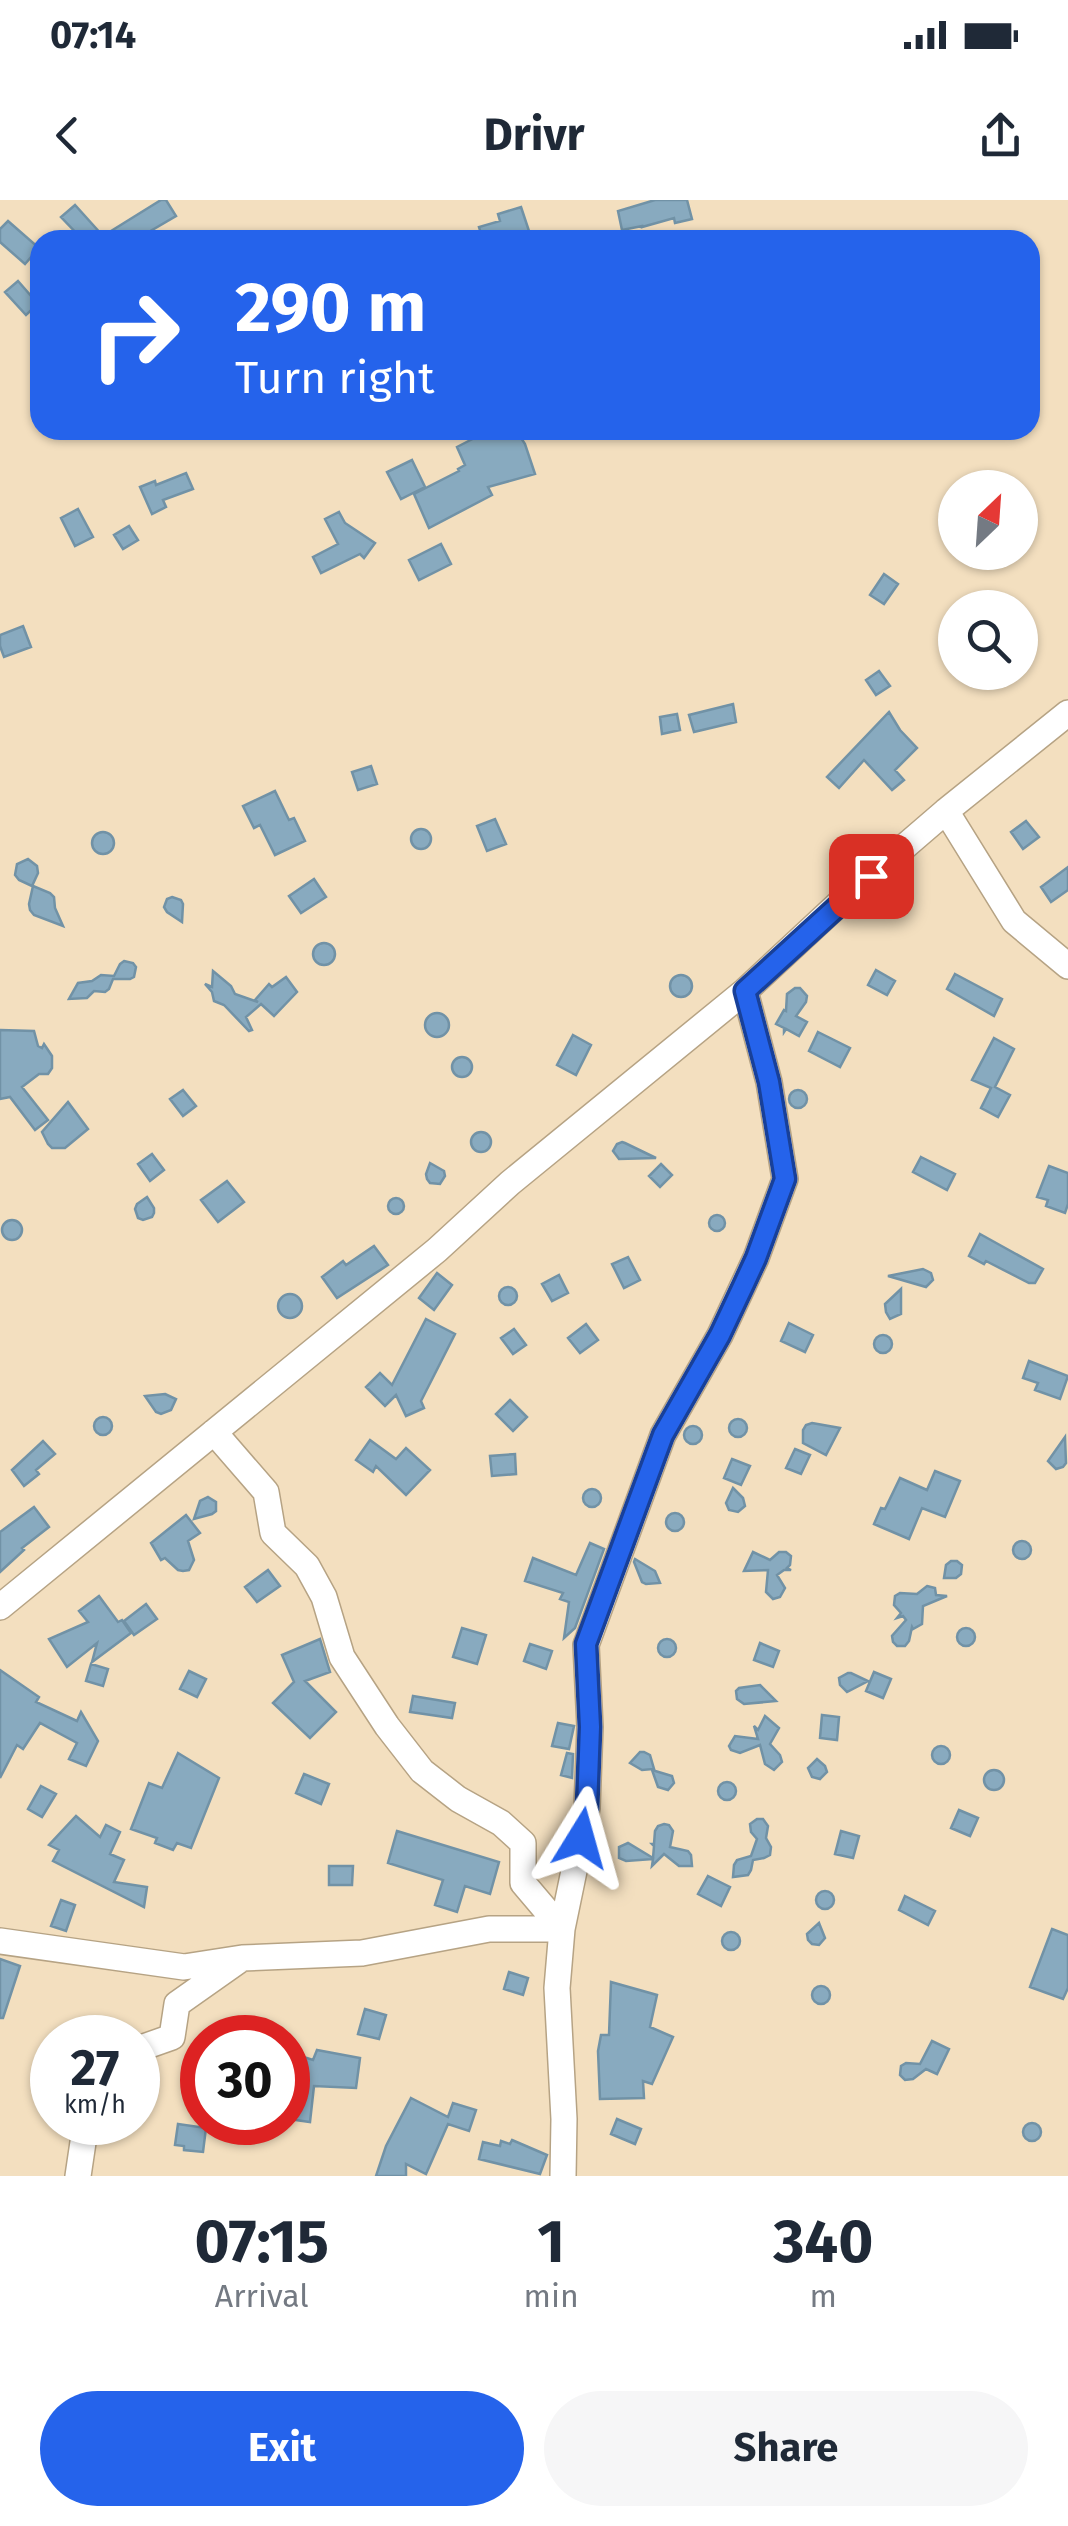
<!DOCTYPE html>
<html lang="en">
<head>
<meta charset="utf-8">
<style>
	body { margin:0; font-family:"Fira Sans",sans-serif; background:#f6f6f7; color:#1f2937; height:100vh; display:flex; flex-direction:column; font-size:38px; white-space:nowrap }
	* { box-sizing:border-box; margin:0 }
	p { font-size:32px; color:#747a83 }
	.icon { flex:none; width:55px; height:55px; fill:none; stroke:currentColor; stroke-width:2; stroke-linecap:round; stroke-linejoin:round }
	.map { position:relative; height:1976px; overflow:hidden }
	.sheet { display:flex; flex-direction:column; background:#fff; flex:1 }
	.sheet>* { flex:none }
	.banner { position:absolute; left:30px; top:30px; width:1010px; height:210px; border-radius:30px; box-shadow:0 2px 8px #0004; background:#2563eb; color:#fff; overflow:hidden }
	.needle { width:65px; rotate:25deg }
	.tools { position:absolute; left:938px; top:270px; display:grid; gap:20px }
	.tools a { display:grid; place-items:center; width:100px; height:100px; border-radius:50%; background:#fff; box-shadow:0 2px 8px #0004; font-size:50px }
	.speed { position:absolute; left:30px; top:1815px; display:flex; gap:20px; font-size:50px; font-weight:700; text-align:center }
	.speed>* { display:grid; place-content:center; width:130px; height:130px; border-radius:50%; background:#fff; box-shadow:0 2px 8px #0004; line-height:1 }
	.speed small { font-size:25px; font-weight:400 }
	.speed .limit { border:15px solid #d22; background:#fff; color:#111 }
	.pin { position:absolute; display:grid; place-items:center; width:85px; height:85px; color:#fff; margin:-42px; border-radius:20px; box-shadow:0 5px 15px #0006 }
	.me { position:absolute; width:110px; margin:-55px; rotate:8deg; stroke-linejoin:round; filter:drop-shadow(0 0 8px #0008) }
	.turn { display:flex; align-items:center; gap:35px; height:210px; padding:0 40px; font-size:45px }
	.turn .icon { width:130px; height:130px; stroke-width:2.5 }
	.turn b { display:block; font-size:70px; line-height:85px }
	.eta { display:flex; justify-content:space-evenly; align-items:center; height:170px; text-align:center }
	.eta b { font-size:60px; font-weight:700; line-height:70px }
	.cta { display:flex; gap:20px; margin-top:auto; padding:20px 40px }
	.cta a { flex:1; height:115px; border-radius:60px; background:#2563eb; color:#fff; font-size:40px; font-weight:700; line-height:115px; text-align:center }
	.cta a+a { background:#f6f6f7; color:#1f2937 }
	.status { display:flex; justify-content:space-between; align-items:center; height:70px; padding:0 50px; background:#fff; direction:ltr }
	.status svg { height:28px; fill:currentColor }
	header { display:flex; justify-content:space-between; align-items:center; height:130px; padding:0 40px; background:#fff; font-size:45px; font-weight:700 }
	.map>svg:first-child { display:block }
	.building { fill:#88aabf; stroke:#7192a6; stroke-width:2.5 }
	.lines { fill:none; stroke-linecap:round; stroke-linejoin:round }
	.minor-casing { stroke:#b6a384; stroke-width:28 }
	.minor { stroke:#fff; stroke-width:25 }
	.route-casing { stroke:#184099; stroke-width:25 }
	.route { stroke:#2563eb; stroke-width:18 }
</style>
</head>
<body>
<div class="status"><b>07:14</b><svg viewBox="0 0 49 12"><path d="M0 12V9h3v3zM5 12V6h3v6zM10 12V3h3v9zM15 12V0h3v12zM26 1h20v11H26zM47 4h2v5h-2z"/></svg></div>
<header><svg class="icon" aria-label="back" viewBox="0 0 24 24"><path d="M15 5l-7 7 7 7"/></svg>Drivr<svg class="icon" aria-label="share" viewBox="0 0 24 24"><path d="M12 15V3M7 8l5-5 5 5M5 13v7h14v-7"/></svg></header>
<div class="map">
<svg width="1068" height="1976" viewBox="0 0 1068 1976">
	<rect width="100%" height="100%" fill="#f3dfbf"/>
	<!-- building -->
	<path class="building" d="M 161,0 L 166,0 L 176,16 L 135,40 L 83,40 L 61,17 L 75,5 L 103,36 Z
		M 655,0 L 687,0 L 692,19 L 675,23 L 674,18 L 642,27 L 642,26 L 622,30 L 618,11 Z
		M 521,7 L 532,40 L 483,40 L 479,27 L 500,21 L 498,14 Z
		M 8,21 L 39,48 L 25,64 L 0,42 L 0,29 Z
		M 18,81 L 38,104 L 26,115 L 5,92 Z
		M 490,230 L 516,230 L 525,244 L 535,274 L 488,287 L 492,295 L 429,328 L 414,294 L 459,271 L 458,269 L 465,265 L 457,247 Z
		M 412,260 L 425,287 L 401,299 L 387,272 Z
		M 186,273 L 193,289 L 163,300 L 166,307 L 152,314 L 140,287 L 155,281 L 156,285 Z
		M 78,309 L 93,337 L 75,346 L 61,318 Z
		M 339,312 L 345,323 L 375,343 L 364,358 L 360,354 L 321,373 L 313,357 L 338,344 L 325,319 Z
		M 129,326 L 138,340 L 123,349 L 114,335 Z
		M 441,344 L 451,364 L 419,380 L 409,360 Z
		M 884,374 L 898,384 L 884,404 L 870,395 Z
		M 23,426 L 31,447 L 4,457 L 0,446 L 0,435 Z
		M 879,471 L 890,486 L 876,495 L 866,480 Z
		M 733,504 L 736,522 L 694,532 L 689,515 Z
		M 889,512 L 900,530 L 917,548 L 895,570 L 904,580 L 892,590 L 864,560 L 839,588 L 827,577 Z
		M 677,514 L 680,530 L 662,534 L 660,517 Z
		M 371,566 L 377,584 L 358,590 L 352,572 Z
		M 275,591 L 289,620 L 294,618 L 305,641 L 275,655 L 260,625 L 254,628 L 243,606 Z
		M 495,619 L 506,644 L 487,651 L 477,626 Z
		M 1026,621 L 1039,637 L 1023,649 L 1011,632 Z
		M411 639a10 10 0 1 1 20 0a10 10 0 1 1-20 0Z
		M92 643a11 11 0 1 1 22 0a11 11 0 1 1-22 0Z
		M 28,659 L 37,666 L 38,673 L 32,686 L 19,680 L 15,675 L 17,664 Z
		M 1068,667 L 1068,690 L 1051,702 L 1041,687 Z
		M 314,679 L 326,697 L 301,713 L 289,696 Z
		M 33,686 L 50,693 L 54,697 L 55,708 L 63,726 L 34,715 L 30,710 L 29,704 Z
		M 172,697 L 181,700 L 183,704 L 182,722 L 167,712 L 164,707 L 167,699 Z
		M313 754a11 11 0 1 1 22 0a11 11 0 1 1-22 0Z
		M 124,761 L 133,763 L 136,767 L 134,777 L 130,779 L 113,779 L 109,789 L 105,792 L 94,791 L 87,798 L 69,799 L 78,783 L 92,781 L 101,775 L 114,776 L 120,764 Z
		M 876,770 L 895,781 L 887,795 L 868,785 Z
		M 213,771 L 231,786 L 235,794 L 258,802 L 255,800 L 269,784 L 272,787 L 286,777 L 297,792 L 274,816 L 261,804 L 246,817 L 252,830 L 249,831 L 224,805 L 214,801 L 212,792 L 205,784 L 212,787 Z
		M 955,774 L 1002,799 L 994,816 L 947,789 Z
		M670 786a11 11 0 1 1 22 0a11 11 0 1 1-22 0Z
		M 795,788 L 800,788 L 807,796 L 806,802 L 796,816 L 807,822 L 799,836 L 786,829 L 784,832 L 784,828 L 776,824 L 784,810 L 786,811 L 787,794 Z
		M425 825a12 12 0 1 1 24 0a12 12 0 1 1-24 0Z
		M 0,830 L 34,831 L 38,846 L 42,848 L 44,844 L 52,856 L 52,868 L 48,874 L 39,874 L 22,887 L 48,920 L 35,930 L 10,897 L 0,899 Z
		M 818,832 L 850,848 L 840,867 L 809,851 Z
		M 573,835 L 591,845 L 576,875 L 557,865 Z
		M 994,838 L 1014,849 L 995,887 L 1010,895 L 998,917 L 981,908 L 991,888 L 972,880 Z
		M452 867a10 10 0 1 1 20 0a10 10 0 1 1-20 0Z
		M 183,890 L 196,906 L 183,916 L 170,899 Z
		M789 899a9 9 0 1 1 18 0a9 9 0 1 1-18 0Z
		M 68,902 L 88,929 L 65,948 L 52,948 L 48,944 L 42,932 Z
		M471 942a10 10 0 1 1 20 0a10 10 0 1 1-20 0Z
		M 622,942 L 625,943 L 656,958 L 619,959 L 613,951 L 617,944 Z
		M 152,954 L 164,970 L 150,981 L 138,964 Z
		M 921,957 L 955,974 L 947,990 L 913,972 Z
		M 430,963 L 444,971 L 445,976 L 440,984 L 430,983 L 427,979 L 426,974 Z
		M 661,964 L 672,975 L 660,987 L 649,976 Z
		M 1049,966 L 1068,973 L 1068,1004 L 1065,1013 L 1046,1006 L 1048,1000 L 1037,997 Z
		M 227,981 L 244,1002 L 218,1022 L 201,1000 Z
		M 147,997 L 154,1008 L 154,1013 L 152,1017 L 143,1020 L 138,1018 L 135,1009 L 137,1004 Z
		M388 1006a8 8 0 1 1 16 0a8 8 0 1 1-16 0Z
		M709 1023a8 8 0 1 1 16 0a8 8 0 1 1-16 0Z
		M2 1030a10 10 0 1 1 20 0a10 10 0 1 1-20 0Z
		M 980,1034 L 1043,1069 L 1035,1083 L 1029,1083 L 986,1061 L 984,1064 L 969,1056 Z
		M 374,1046 L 388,1065 L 337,1098 L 322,1077 L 343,1061 L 346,1065 Z
		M 628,1057 L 640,1080 L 624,1088 L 612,1064 Z
		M 923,1069 L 931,1073 L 933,1080 L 926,1087 L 888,1076 Z
		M 437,1073 L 452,1085 L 434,1110 L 419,1098 Z
		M 559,1075 L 568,1093 L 552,1101 L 542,1084 Z
		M499 1096a9 9 0 1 1 18 0a9 9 0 1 1-18 0Z
		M 901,1089 L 901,1114 L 890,1119 L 886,1112 L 885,1104 Z
		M278 1106a12 12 0 1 1 24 0a12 12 0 1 1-24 0Z
		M 426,1119 L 455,1134 L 421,1201 L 424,1208 L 406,1216 L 396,1195 L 385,1206 L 366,1187 L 380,1173 L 392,1185 Z
		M 789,1123 L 813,1135 L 805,1152 L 781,1141 Z
		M 586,1124 L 598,1140 L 580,1153 L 568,1138 Z
		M 514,1129 L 526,1145 L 513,1154 L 501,1138 Z
		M874 1144a9 9 0 1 1 18 0a9 9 0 1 1-18 0Z
		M 1029,1161 L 1068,1176 L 1060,1199 L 1035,1190 L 1038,1183 L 1023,1178 Z
		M 165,1194 L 176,1199 L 171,1210 L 161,1214 L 156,1212 L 145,1196 Z
		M 510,1200 L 527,1217 L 513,1231 L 496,1214 Z
		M94 1226a9 9 0 1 1 18 0a9 9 0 1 1-18 0Z
		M729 1228a9 9 0 1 1 18 0a9 9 0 1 1-18 0Z
		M 812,1223 L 840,1228 L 826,1255 L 803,1243 L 803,1230 L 806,1225 Z
		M684 1235a9 9 0 1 1 18 0a9 9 0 1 1-18 0Z
		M 1065,1237 L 1066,1263 L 1063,1267 L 1056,1269 L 1048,1261 Z
		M 370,1240 L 396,1259 L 406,1248 L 430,1270 L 406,1295 L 376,1266 L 373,1272 L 356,1260 Z
		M 43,1241 L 55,1254 L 36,1270 L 39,1274 L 24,1286 L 12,1270 Z
		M 795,1249 L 810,1255 L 801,1274 L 786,1268 Z
		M 515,1254 L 516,1274 L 492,1276 L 490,1256 Z
		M 732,1259 L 750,1266 L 741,1285 L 724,1278 Z
		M 935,1271 L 960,1281 L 945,1317 L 922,1308 L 909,1339 L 874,1324 L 881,1308 L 885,1309 L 900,1278 L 927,1290 Z
		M 733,1288 L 743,1298 L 745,1306 L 738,1312 L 729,1310 L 726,1303 Z
		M583 1298a9 9 0 1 1 18 0a9 9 0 1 1-18 0Z
		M 208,1297 L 216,1302 L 216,1311 L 212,1314 L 194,1319 L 200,1301 Z
		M 34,1307 L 49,1327 L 22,1348 L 24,1350 L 0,1372 L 0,1332 Z
		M666 1322a9 9 0 1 1 18 0a9 9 0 1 1-18 0Z
		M 186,1315 L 200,1333 L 188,1341 L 194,1360 L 189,1370 L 183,1371 L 178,1370 L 165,1358 L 161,1360 L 151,1343 Z
		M1013 1350a9 9 0 1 1 18 0a9 9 0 1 1-18 0Z
		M 590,1343 L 604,1349 L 575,1428 L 564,1438 L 569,1402 L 560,1399 L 563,1393 L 525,1381 L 533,1358 L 576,1375 Z
		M 753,1352 L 770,1360 L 779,1352 L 786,1352 L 791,1356 L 790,1365 L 787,1368 L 791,1370 L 784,1370 L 777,1375 L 785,1388 L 780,1397 L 773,1399 L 766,1392 L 768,1370 L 744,1371 Z
		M 635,1359 L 655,1371 L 660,1383 L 646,1384 L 642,1382 L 634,1362 Z
		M 951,1361 L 957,1361 L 962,1365 L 961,1374 L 956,1378 L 944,1378 L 946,1365 Z
		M 268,1370 L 280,1386 L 257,1402 L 245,1387 Z
		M 927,1386 L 935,1388 L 936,1395 L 947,1396 L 923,1406 L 922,1424 L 913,1429 L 912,1427 L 909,1441 L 905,1446 L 897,1446 L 893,1442 L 892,1436 L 906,1420 L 903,1416 L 897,1418 L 901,1413 L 894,1405 L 895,1396 L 900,1393 L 917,1394 Z
		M 99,1396 L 118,1422 L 122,1420 L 131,1433 L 92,1462 L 97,1443 L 67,1467 L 49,1439 L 88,1422 L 79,1411 Z
		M 146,1404 L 157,1419 L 134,1435 L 124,1421 Z
		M 462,1428 L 486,1435 L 477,1464 L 453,1457 Z
		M957 1437a9 9 0 1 1 18 0a9 9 0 1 1-18 0Z
		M 320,1439 L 330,1472 L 305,1481 L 336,1512 L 310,1538 L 273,1503 L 294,1482 L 282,1455 Z
		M658 1448a9 9 0 1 1 18 0a9 9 0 1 1-18 0Z
		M 760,1443 L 779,1451 L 773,1467 L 754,1460 Z
		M 530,1444 L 552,1451 L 546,1469 L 524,1461 Z
		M 91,1464 L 108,1469 L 103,1486 L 86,1481 Z
		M 0,1470 L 39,1497 L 36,1502 L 77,1521 L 81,1512 L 98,1541 L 86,1566 L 69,1559 L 77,1543 L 40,1523 L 23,1549 L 17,1545 L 0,1578 Z
		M 189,1471 L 206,1479 L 197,1497 L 180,1489 Z
		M 874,1472 L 891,1479 L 883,1498 L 866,1491 Z
		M 848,1473 L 851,1473 L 868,1481 L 847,1492 L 840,1485 L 839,1478 Z
		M 760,1485 L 776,1501 L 744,1504 L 737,1499 L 736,1491 L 739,1488 Z
		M 413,1496 L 455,1503 L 452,1518 L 410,1512 Z
		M 822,1515 L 839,1517 L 837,1540 L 820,1538 Z
		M 765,1516 L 779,1528 L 770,1544 L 780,1555 L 782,1562 L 774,1570 L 765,1564 L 760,1545 L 740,1553 L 731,1550 L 729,1546 L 735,1536 L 758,1539 L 754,1526 L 758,1530 Z
		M 558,1523 L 574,1526 L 569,1549 L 552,1546 Z
		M932 1555a9 9 0 1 1 18 0a9 9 0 1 1-18 0Z
		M 640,1552 L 644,1552 L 650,1555 L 654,1569 L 642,1570 L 630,1563 Z
		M 178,1553 L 219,1578 L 191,1648 L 177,1643 L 173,1650 L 155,1643 L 157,1638 L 131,1629 L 149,1583 L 162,1588 Z
		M 567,1553 L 573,1554 L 572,1578 L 561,1575 Z
		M 817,1559 L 825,1566 L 827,1572 L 820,1579 L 812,1577 L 808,1568 Z
		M 652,1570 L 672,1576 L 674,1583 L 668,1590 L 658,1587 Z
		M984 1580a10 10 0 1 1 20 0a10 10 0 1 1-20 0Z
		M 304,1574 L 329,1584 L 321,1604 L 296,1593 Z
		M718 1591a9 9 0 1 1 18 0a9 9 0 1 1-18 0Z
		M 41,1586 L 56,1594 L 42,1617 L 28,1609 Z
		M 959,1610 L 978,1618 L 970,1636 L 951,1628 Z
		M 76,1616 L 100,1637 L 106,1625 L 120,1632 L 110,1654 L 124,1660 L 114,1682 L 147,1687 L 144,1707 L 53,1661 L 59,1650 L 49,1645 Z
		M 757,1619 L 763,1619 L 768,1626 L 766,1638 L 771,1647 L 770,1655 L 764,1658 L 753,1660 L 751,1670 L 748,1675 L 733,1677 L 734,1665 L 737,1660 L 751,1656 L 757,1639 L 751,1632 L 750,1624 Z
		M 664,1624 L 669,1625 L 673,1631 L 670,1647 L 688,1651 L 691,1655 L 692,1666 L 679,1666 L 664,1654 L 652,1666 L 653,1659 L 626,1661 L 619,1658 L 619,1647 L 628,1643 L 653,1658 L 654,1646 L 652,1644 L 654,1644 L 655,1631 L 658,1626 Z
		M 397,1631 L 499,1662 L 490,1694 L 465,1686 L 457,1712 L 435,1705 L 443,1680 L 388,1663 Z
		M 841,1631 L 859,1636 L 853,1658 L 835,1654 Z
		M 329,1666 L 353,1666 L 352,1685 L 329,1685 Z
		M 708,1676 L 730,1687 L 721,1706 L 698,1694 Z
		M816 1700a9 9 0 1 1 18 0a9 9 0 1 1-18 0Z
		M 905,1696 L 935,1711 L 928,1725 L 899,1710 Z
		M 61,1700 L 75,1705 L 66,1731 L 51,1726 Z
		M 819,1723 L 825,1738 L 819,1745 L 812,1744 L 808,1740 L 807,1734 Z
		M 1052,1729 L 1068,1735 L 1068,1788 L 1063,1799 L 1030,1787 Z
		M722 1741a9 9 0 1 1 18 0a9 9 0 1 1-18 0Z
		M 0,1759 L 20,1766 L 3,1818 L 0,1818 Z
		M 509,1772 L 528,1778 L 523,1795 L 504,1789 Z
		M 611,1782 L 657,1795 L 650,1827 L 673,1837 L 652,1884 L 643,1881 L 644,1898 L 600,1899 L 598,1851 L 601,1835 L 609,1835 Z
		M812 1795a9 9 0 1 1 18 0a9 9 0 1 1-18 0Z
		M 365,1809 L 386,1815 L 379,1839 L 358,1834 Z
		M 932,1841 L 949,1849 L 937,1874 L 926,1869 L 913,1879 L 905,1880 L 900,1875 L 901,1866 L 906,1863 L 920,1864 Z
		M 317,1850 L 360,1858 L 356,1888 L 314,1886 L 310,1922 L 288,1919 L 288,1852 L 313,1860 Z
		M 411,1898 L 448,1917 L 453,1903 L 476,1910 L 469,1931 L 448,1924 L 426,1974 L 406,1964 L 406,1976 L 376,1976 L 386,1946 Z
		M 617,1919 L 641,1929 L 635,1944 L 611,1934 Z
		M1023 1932a9 9 0 1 1 18 0a9 9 0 1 1-18 0Z
		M 178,1924 L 206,1928 L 203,1952 L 184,1950 L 184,1946 L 175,1945 Z
		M 512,1940 L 547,1955 L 540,1974 L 479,1959 L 483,1942 L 500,1946 L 501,1941 L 510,1944 Z"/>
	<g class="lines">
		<!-- minor casing -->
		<g class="minor-casing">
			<path id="minor" d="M 946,611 L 1014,721 L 1068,766
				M 214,1232 L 266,1292 L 273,1333 L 307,1366 L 324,1397 L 342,1457 L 387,1526 L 422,1571 L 458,1599 L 501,1623 L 523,1643 L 523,1683 L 562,1729
				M 0,1407 L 437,1050 L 510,983 L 745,791 L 846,697 L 946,611 L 1068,513
				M 0,1741 L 184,1767 L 242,1758 L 362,1753 L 489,1729 L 562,1729
				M 138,1849 L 172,1837 L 177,1804 L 238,1761
				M 78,1976 L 86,1922
				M 563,1976 L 564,1919 L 557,1788 L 562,1729 L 587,1608 L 590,1527 L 586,1445 L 663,1235 L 720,1135 L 756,1058 L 785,979 L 769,882 L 745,791"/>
		</g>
		<!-- minor -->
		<use href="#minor" class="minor"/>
	</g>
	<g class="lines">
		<!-- route casing -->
		<g class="route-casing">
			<path id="route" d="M 581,1638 L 587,1608 L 590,1527 L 586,1444 L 663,1235 L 720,1135 L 744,1084 L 756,1058 L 785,979 L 769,882 L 745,791 L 871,676"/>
		</g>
		<!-- route -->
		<use href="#route" class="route"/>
	</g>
</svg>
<div class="tools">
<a><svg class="needle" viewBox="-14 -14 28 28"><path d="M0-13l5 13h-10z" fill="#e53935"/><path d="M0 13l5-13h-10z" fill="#747a83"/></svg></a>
<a><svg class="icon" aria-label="search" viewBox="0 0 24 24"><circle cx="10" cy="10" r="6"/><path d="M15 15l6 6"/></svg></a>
</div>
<div class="speed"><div>27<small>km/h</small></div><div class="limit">30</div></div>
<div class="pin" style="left:871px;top:676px;background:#d93025"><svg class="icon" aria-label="arrive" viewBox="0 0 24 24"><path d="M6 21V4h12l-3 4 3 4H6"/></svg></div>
<svg class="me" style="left:581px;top:1638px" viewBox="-20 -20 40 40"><path d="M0-17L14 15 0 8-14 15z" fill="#2563eb" stroke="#fff" stroke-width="4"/></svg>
<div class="banner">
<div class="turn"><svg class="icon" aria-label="right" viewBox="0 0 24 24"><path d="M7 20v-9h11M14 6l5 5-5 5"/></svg><div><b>290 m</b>Turn right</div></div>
</div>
</div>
<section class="sheet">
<div class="eta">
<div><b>07:15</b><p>Arrival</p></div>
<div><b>1</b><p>min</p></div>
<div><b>340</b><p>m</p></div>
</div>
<div class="cta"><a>Exit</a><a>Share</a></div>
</section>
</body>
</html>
